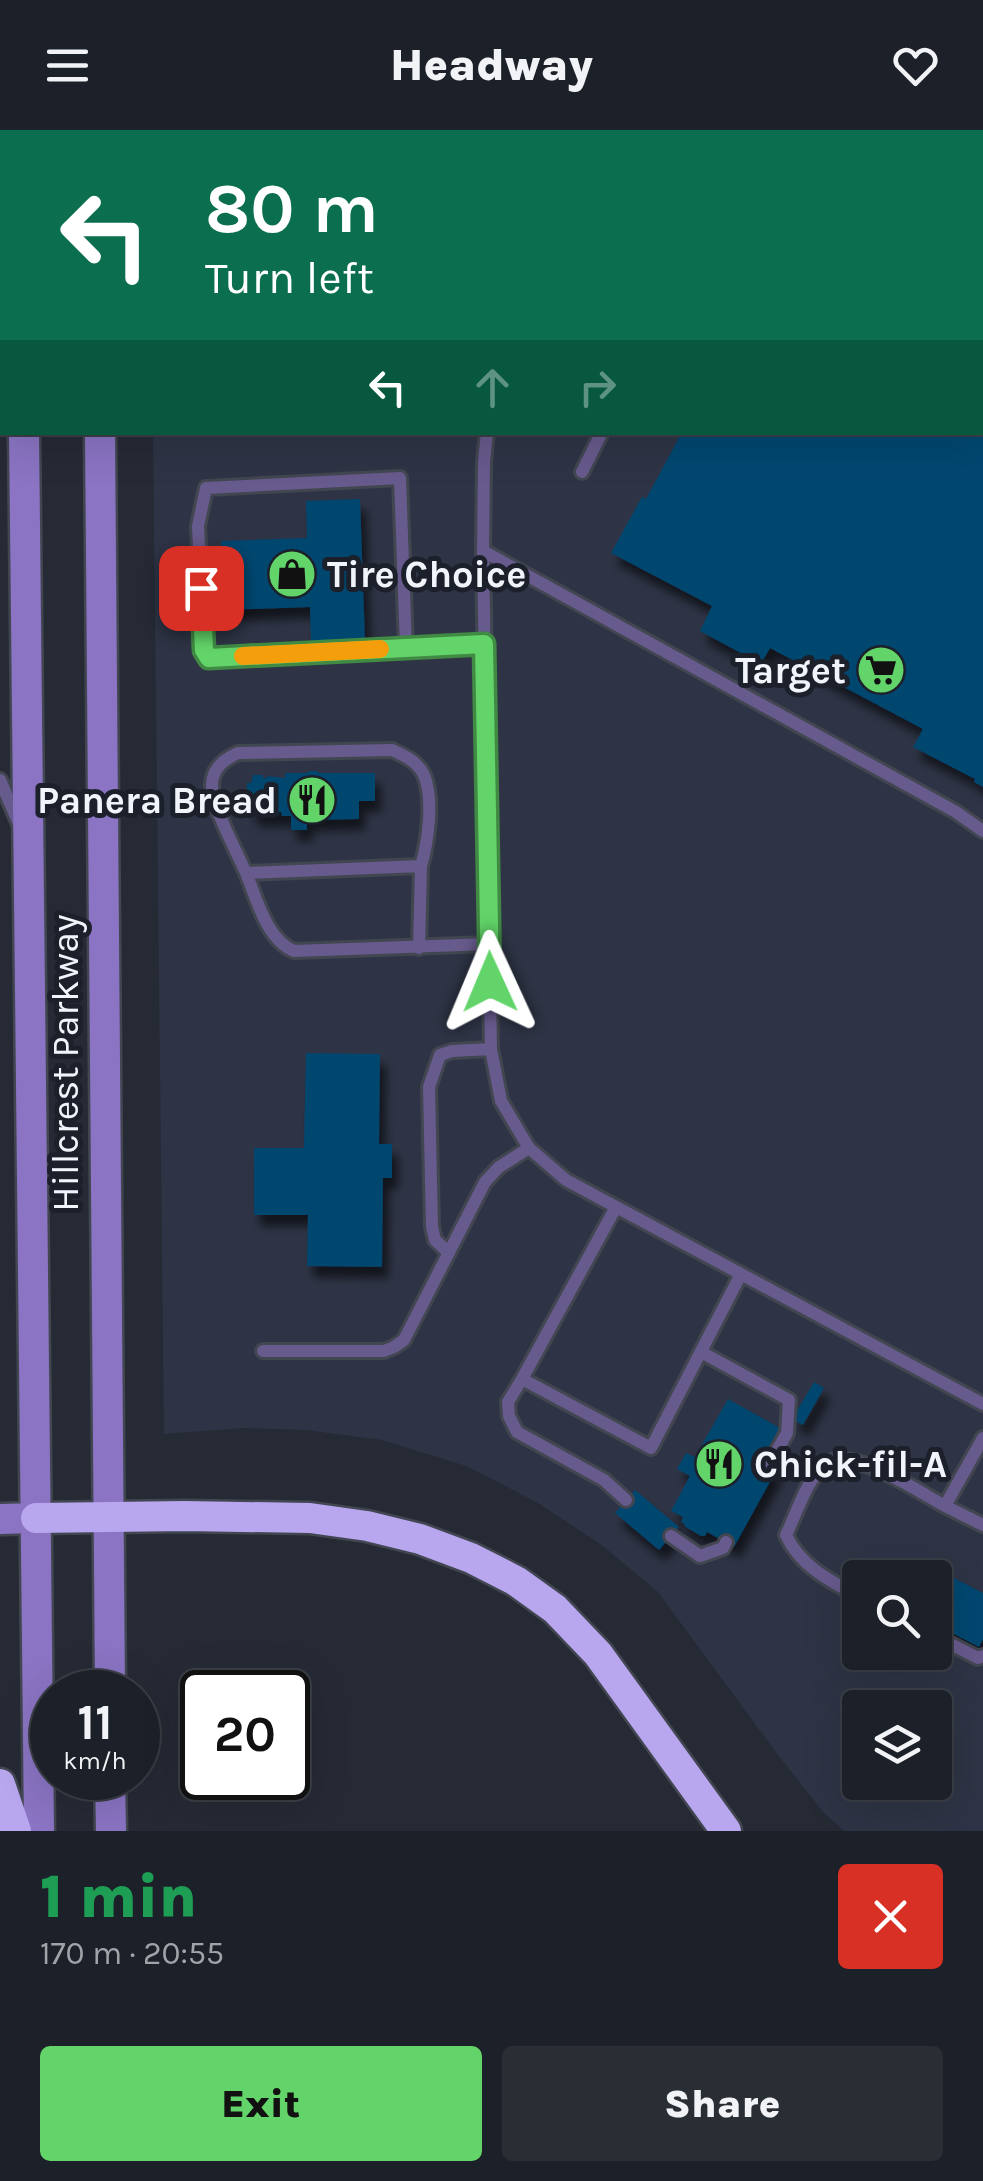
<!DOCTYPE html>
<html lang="en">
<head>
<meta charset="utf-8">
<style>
	body { margin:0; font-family:Karla,sans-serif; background:#292d34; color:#f1f3f6; height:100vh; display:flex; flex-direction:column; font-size:38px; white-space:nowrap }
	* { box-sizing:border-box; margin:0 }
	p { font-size:32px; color:#a0a3a8 }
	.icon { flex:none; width:55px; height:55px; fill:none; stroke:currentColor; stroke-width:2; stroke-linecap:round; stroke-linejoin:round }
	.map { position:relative; height:1701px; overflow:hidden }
	.sheet { display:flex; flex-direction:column; background:#1c2028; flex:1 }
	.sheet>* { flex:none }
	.hud { position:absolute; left:0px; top:0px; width:985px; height:305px; box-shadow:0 10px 40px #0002,0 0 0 2px #3a3e45; background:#0b6e4f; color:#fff; overflow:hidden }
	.fabs { position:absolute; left:842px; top:1430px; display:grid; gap:20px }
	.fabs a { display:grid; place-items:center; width:110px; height:110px; border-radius:10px; background:#1c2028; box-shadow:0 10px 40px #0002,0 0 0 2px #3a3e45; font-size:50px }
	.speed { position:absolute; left:30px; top:1540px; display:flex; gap:20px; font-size:50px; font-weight:700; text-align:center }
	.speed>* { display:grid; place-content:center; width:130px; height:130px; border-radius:50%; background:#1c2028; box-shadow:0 10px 40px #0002,0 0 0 2px #3a3e45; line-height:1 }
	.speed small { font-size:25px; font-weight:400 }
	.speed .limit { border:5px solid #111; border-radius:15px; background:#fff; color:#111 }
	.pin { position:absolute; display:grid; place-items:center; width:85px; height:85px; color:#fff; margin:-42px; border-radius:20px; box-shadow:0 5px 15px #0006 }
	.me { position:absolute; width:110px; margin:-55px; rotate:359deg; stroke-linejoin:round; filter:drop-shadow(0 0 8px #0008) }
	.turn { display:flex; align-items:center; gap:35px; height:210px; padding:0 40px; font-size:45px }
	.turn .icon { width:130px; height:130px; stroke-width:2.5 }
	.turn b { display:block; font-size:70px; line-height:85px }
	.lanes { display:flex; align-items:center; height:95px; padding:0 40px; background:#0003; justify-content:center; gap:50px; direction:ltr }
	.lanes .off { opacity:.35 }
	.round { display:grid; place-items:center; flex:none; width:105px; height:105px; border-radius:10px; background:#292d34 }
	.overview { display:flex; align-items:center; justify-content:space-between; height:170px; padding:0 40px }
	h1 { font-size:60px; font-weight:800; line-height:75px; color:#1e9e55 }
	.action { display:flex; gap:20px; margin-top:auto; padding:20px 40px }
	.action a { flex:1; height:115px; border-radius:10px; background:#62d469; color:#111; font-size:40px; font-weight:800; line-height:115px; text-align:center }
	.action a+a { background:#292d34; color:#f1f3f6 }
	header { display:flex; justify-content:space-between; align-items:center; height:130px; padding:0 40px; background:#1c2028; font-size:45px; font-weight:800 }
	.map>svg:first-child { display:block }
	.built { fill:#2e3445; fill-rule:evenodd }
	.building { fill:#064670; filter:url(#shadow) }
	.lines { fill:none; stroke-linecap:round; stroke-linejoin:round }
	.lane-casing { stroke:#424651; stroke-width:18 }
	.secondary-casing { stroke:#424651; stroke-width:35 }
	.highway-casing { stroke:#424651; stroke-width:35 }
	.lane { stroke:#675a8c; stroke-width:12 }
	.secondary { stroke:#8a74c3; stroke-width:30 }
	.highway { stroke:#b8a6ef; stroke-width:30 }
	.route-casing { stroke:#408a44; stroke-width:25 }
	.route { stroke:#62d469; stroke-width:18 }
	.slow { stroke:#f59e0b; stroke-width:18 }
	.labels { text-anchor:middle; stroke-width:10; stroke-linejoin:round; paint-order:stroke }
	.poi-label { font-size:38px; font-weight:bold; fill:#f1f4fb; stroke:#1c202b; text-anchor:start }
	.street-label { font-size:38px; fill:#f1f4fb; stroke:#1c202b }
</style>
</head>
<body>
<header><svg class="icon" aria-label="menu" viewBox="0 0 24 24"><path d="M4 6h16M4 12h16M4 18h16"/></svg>Headway<svg class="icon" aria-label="heart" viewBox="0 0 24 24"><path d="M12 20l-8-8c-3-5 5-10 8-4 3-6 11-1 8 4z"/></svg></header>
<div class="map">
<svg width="983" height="1701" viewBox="0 0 983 1701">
	<defs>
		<filter id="shadow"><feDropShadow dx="6" dy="11" stdDeviation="5" flood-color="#0009"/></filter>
	</defs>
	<rect width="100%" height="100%" fill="#262a35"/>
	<!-- built -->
	<path class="built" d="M 983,195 L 983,1701 L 844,1701 L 823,1682 L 775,1621 L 658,1462 L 603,1416 L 538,1373 L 466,1336 L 382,1310 L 306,1300 L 243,1298 L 164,1304 L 153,303 L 982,302 ZM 860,1448 L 935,1448 L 935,1522 L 860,1522 ZM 860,1578 L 935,1578 L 935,1652 L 860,1652 Z"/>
	<!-- building -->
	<path class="building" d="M 682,302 L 983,302 L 983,657 L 974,652 L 975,649 L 913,617 L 923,599 L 770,518 L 761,534 L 700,501 L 712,476 L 611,423 L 642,367 L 646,369 Z
		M 360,369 L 365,510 L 311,512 L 310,477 L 224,480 L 221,411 L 307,408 L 306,371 Z
		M 308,641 L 318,641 L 318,643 L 375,643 L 375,671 L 359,671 L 359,689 L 307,690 L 307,700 L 291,700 L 291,686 L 282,686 L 281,682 L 279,682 L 278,686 L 269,686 L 268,682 L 266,683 L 266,686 L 256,686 L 256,683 L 251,683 L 251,679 L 249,679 L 250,663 L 247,663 L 247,653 L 251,653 L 253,645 L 263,645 L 263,648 L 268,648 L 267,646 L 285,648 L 285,643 L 308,643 Z
		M 306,923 L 380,924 L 379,1014 L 392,1014 L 392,1048 L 383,1048 L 382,1137 L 307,1136 L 308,1085 L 254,1085 L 254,1018 L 304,1018 Z
		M 814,1252 L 824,1258 L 803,1295 L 792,1289 Z
		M 728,1269 L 780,1298 L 761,1330 L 777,1339 L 734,1417 L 707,1402 L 705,1406 L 701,1406 L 684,1396 L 685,1394 L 681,1392 L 683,1387 L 671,1381 L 690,1346 L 677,1339 L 686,1323 L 695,1327 Z
		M 635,1360 L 679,1397 L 659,1420 L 615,1383 Z
		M 931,1436 L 983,1463 L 983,1509 L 979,1517 L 935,1494 L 935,1448 L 925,1448 Z"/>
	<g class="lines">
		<!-- lane casing -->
		<g class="lane-casing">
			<path id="lane" d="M 487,302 L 484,332 L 483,421 L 491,919 L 501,971 L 510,986 L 529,1018 L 566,1050 L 983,1274
				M 582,342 L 602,302
				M 483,421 L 956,682 L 983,701
				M 406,518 L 400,348 L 206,358 L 198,396 L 204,520 L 209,528 L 484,514
				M 0,650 L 19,694
				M 246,743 C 239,728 232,713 225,698 C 212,667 199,640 238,623 L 392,620 C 405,626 417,631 424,645 C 434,669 428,712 421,736
				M 419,818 L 421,736 L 246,743 C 257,769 266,809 294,821 L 489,814
				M 616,1077 L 522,1249 L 651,1318 L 741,1144
				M 449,1123 L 435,1110 L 432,1097 L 429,957 L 440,925 L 452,921 L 491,919
				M 263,1221 L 384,1221 L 394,1217 L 404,1210 L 485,1052 L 499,1037 L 529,1018
				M 701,1222 L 789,1270 L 787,1303 L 769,1335
				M 522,1249 L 508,1272 L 509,1286 L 517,1302 L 604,1350 L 626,1370
				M 945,1376 L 983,1395
				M 671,1406 L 700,1426 L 723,1418 L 726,1412
				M 860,1467 C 830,1451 800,1436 786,1405 C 796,1385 807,1349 824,1335 C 849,1314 919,1362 945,1376 L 983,1308
				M 935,1506 L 978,1528 L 983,1526"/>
		</g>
		<!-- secondary casing -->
		<g class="secondary-casing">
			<path id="secondary" d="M 21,0 L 21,2
				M 98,0 L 98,2
				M 548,0 L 560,2
				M 800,0 L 807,2
				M 982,75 L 983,75
				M 0,101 L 2,108
				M 982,143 L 983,144
				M 24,302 L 39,1701
				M 100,302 L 110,1562
				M 0,1389 L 36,1388
				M 110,1648 L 111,1701"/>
		</g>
		<!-- highway casing -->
		<g class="highway-casing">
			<path id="highway" d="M 36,1388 L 185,1386 L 310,1388 L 367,1396 L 420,1409 L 471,1428 L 516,1451 L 555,1479 L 598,1524 L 726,1701
				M 0,1654 L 16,1701"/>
		</g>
		<!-- lane -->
		<use href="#lane" class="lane"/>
		<!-- secondary -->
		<use href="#secondary" class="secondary"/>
		<!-- highway -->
		<use href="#highway" class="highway"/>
	</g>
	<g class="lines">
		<!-- route casing -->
		<g class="route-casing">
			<path id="route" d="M 201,458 L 204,520 L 209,528 L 484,514 L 490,852"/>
		</g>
		<!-- route -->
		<use href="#route" class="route"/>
		<!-- slow -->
		<path class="slow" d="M 243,526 L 380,519"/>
	</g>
	<!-- icons -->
	<defs>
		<g id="shop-disc" transform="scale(2.5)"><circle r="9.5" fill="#62d469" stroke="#1c202b"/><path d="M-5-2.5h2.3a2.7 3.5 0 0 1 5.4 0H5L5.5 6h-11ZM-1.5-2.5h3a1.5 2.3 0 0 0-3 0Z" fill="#111"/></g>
		<g id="supermarket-disc" transform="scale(2.5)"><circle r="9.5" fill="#62d469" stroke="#1c202b"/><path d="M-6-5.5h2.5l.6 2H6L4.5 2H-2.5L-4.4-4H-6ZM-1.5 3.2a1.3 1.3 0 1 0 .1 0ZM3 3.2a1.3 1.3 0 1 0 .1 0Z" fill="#111"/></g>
		<g id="restaurant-disc" transform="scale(2.5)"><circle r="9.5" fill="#62d469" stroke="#1c202b"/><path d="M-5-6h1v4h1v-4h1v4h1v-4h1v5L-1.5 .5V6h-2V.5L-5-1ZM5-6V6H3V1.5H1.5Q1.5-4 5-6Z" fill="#111"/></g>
	</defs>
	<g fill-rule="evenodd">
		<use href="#shop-disc" x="292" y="444"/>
		<use href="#supermarket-disc" x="881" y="540"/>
		<use href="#restaurant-disc" x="312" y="670"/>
		<use href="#restaurant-disc" x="719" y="1334"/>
	</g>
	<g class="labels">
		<!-- poi labels -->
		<g class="poi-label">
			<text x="327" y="457">Tire Choice</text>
			<text x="846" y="553" text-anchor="end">Target</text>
			<text x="277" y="683" text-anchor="end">Panera Bread</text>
			<text x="754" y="1347">Chick-fil-A</text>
		</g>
		<!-- street labels -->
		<g class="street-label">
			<text transform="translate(65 933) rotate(-90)" y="13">Hillcrest Parkway</text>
		</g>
	</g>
</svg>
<div class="fabs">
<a><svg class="icon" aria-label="search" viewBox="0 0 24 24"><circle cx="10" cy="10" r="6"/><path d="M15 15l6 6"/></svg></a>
<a><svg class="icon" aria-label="layers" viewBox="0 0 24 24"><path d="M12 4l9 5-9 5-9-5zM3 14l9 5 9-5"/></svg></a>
</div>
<div class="speed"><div>11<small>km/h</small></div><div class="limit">20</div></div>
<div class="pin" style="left:201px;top:458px;background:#d93025"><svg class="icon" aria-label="arrive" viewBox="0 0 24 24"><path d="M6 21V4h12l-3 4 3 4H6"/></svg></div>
<svg class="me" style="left:490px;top:852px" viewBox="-20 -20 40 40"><path d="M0-17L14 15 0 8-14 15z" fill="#62d469" stroke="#fff" stroke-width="4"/></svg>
<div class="hud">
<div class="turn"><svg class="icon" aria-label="left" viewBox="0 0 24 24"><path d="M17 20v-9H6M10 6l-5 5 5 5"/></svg><div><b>80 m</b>Turn left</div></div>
<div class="lanes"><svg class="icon" aria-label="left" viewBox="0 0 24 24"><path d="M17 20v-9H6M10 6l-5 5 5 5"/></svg><svg class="icon off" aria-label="ahead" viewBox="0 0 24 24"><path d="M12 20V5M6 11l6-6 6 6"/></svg><svg class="icon off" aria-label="right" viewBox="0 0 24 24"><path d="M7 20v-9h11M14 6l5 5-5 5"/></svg></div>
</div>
</div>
<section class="sheet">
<div class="overview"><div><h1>1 min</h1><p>170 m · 20:55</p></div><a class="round" style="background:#d93025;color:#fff"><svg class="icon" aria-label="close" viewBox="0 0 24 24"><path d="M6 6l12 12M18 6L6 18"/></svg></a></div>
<div class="action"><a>Exit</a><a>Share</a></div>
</section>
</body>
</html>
